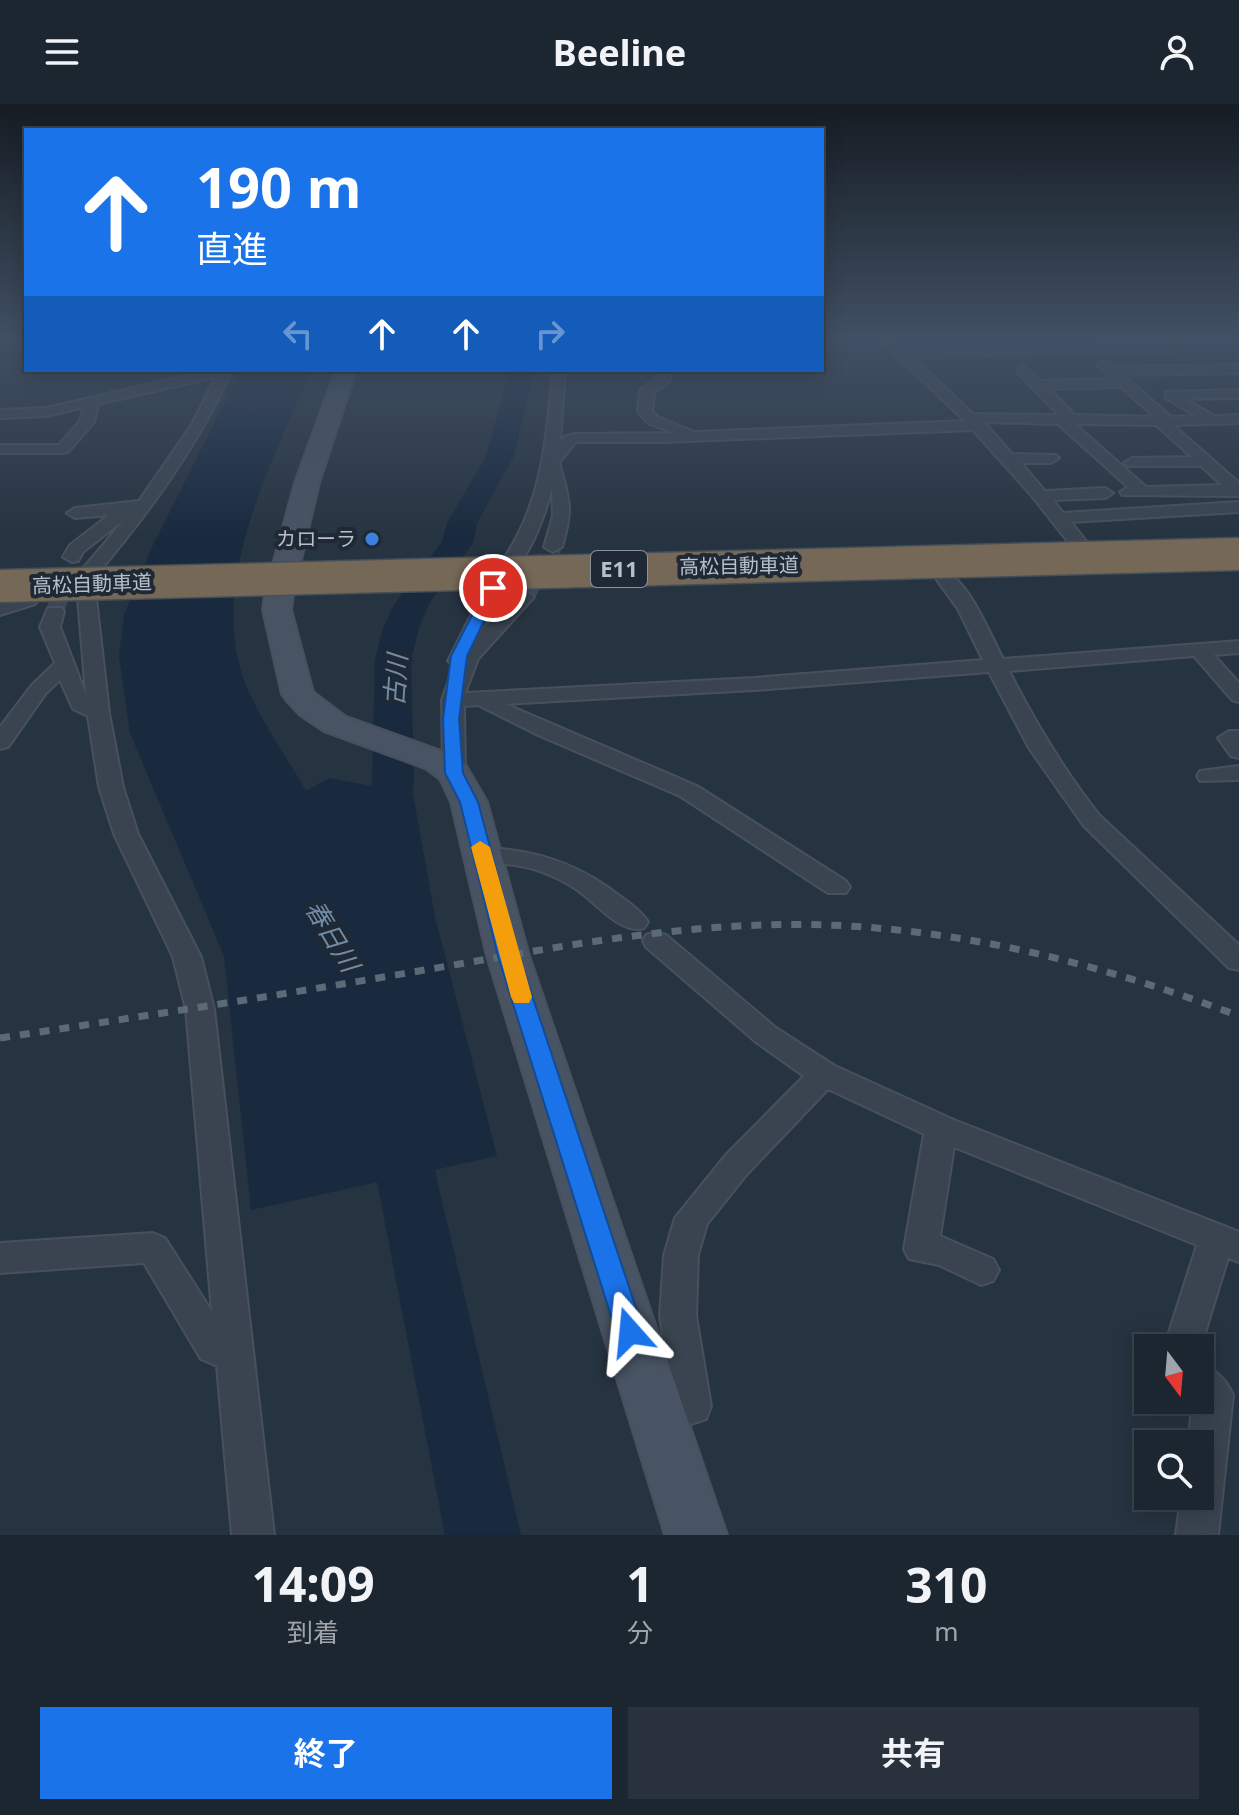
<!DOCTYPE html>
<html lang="ja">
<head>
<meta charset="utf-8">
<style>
	body { margin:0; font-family:"Noto Sans","Noto Sans JP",sans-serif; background:#29323c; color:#f1f3f6; height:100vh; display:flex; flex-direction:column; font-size:30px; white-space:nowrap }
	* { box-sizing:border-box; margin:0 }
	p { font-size:26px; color:#a0a5ab }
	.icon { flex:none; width:44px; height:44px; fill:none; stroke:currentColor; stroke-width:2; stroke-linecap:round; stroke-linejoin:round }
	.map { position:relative; height:1431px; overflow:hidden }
	.sheet { display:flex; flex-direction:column; background:#1c2630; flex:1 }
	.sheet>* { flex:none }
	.top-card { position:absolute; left:24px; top:24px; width:800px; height:244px; border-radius:0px; box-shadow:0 4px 20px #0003,0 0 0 2px #3a434c; background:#1a73e8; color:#fff; overflow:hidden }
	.needle { width:52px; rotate:164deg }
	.controls { position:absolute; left:1134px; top:1230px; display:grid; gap:16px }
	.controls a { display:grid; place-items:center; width:80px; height:80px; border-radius:0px; background:#1c2630; box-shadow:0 4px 20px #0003,0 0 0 2px #3a434c; font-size:40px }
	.pin { position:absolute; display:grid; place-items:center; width:68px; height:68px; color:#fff; margin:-34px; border:4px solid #fff; border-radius:50%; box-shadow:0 2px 8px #0007 }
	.me { position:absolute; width:88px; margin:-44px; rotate:342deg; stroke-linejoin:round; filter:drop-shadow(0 0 6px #0008) }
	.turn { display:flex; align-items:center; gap:28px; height:168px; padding:0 40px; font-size:36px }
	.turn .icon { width:104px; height:104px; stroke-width:2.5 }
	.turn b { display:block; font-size:56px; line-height:68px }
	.lanes { display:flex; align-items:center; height:76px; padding:0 40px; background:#0003; justify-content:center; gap:40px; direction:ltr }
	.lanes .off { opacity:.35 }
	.eta { display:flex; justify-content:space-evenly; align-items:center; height:136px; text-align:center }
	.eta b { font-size:48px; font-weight:700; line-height:56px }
	.action { display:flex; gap:16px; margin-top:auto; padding:16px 40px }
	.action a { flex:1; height:92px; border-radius:0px; background:#1a73e8; color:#fff; font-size:32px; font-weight:700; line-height:92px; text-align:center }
	.action a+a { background:#29323c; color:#f1f3f6 }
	header { display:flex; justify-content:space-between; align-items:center; height:104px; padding:0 40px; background:#1c2630; font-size:36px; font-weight:700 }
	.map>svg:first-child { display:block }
	.water { fill:#192a3e }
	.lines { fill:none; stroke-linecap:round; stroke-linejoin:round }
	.river { fill:#192a3e; fill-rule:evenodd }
	.street-tunnel { stroke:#3c4855; stroke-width:18; stroke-dasharray:18 9; stroke-linecap:butt }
	.street-casing { stroke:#47505c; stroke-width:4 }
	.secondary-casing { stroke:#47505c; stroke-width:4 }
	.street { fill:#3a4450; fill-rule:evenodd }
	.secondary { fill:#485463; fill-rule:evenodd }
	.rail { stroke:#5c6977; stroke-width:7; stroke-dasharray:10 10; stroke-linecap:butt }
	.highway-bridge-casing { stroke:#454f5a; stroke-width:35; stroke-linecap:butt }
	.highway-bridge { stroke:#766857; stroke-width:32 }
	.route { fill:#1a73e8; stroke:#114b97; stroke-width:2 }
	.slow { fill:#f59e0b }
	.shop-dot { fill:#3f7fe0; stroke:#1f2935; stroke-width:3 }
	.labels { text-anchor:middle; stroke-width:8; stroke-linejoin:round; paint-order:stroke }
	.far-poi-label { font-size:20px; fill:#b7bfca; stroke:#1f2935; text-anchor:end }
	.far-street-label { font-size:20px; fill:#b7bfca; stroke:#1f2935 }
	.shield { fill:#1f2935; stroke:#89929d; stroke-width:2 }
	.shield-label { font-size:22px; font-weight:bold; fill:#b7bfca }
	.water-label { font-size:26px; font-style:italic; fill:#718ca8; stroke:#1f2935 }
</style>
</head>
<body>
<header><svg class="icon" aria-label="menu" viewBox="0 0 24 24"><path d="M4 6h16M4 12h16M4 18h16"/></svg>Beeline<svg class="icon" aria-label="person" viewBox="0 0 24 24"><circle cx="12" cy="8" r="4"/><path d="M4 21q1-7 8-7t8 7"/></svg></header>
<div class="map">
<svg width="1239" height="1431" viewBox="0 0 1239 1431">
	<rect width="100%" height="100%" fill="#263340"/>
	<!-- water -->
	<path class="water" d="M 241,266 L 311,266 C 272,360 203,485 248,586 C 264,621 287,654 306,687 L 329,674 L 413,690 L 435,813 L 497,1052 L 251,1106 L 224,852 L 130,629 L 119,552 L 124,511 L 153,441 Z"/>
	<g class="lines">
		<!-- river -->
		<path class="river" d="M 510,266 L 534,266 L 514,352 L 477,419 L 473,439 L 429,500 L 419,524 L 411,556 L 414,677 L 404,747 L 397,757 L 381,761 L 365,757 L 358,747 L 372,677 L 375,556 L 383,524 L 395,499 L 442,438 L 447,419 L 486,352 Z
			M 397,991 L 417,997 L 426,1013 L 436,1072 L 521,1431 L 445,1431 L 376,1072 L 368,1013 L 377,997 Z"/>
		<!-- street-tunnel -->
		<path class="street-tunnel" d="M 525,493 L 553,443
			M 55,508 L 72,453"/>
		<!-- street casing -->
		<g class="street-casing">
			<path id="street" d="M 879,235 L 892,235 L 904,245 L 1239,237 L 1239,245 L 912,253 L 973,310 L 1059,311 L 1018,269 L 1017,266 L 1023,262 L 1041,277 L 1113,275 L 1098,261 L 1104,257 L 1114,263 L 1239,261 L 1239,269 L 1123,271 L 1171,313 L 1196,312 L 1166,294 L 1166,288 L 1239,286 L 1239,294 L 1185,295 L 1214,312 L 1239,311 L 1239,319 L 1173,321 L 1239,379 L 1239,392 L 1122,391 L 1120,388 L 1128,383 L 1058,320 L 984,318 L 1012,350 L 1056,351 L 1059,354 L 1051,359 L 1021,359 L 1045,387 L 1105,384 L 1113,389 L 1105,394 L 1053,396 L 1063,409 L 1239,398 L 1239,408 L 1071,418 L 1092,445 L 1083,450 L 1077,449 L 1032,392 L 973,326 L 664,338 L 576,338 L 559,358 C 569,396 574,402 562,443 L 553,448 L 544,443 L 553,412 L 552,384 C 547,403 530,459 510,464 L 501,459 C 543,399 546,336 553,266 L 565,266 L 560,338 L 564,333 L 575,330 L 673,329 L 648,319 L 638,308 L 640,286 L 658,273 L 660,266 L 672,266 L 669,278 L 654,288 L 652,307 L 658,313 L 694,328 L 965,317 ZM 1121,283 L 1155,313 L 1075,311 L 1049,285 ZM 1079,320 L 1156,321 L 1192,353 L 1132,354 L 1124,359 L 1127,362 L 1201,362 L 1222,381 L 1146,383 L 1076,321 Z
				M 212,266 L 232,266 C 197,344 148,410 93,475 L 81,475 L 78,471 L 81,467 L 124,416 L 83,448 L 78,457 L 72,458 L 63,453 L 70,441 L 109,411 L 75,414 L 67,409 L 75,404 L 139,397 L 191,322 L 216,273 L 98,300 L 94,318 L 68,348 L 63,349 L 0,349 L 0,341 L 59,341 L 80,317 L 84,303 L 46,312 L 0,314 L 0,306 L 46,304 Z
				M 944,468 C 967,473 992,534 1003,555 L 1239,537 L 1239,549 L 1214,551 L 1239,579 L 1239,598 L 1232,596 L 1194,552 L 1009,567 C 1035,618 1064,667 1100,712 L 1239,841 L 1239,866 L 1229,864 L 1084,722 L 1029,644 L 989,568 L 754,586 L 505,600 L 697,682 L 846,777 L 850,783 L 846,789 L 828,789 L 680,692 L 538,631 L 478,601 L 464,602 L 465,669 L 462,674 L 446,674 L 443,669 L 442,596 L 454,562 L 448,557 L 487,480 L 499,480 L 502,484 L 483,525 L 518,489 L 525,487 L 534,493 L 478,555 L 465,589 L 754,574 L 983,556 L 958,505 L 935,473 Z
				M 87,488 L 96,494 L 109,609 L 123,683 L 138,730 L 201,853 L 214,905 L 274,1431 L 232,1431 L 217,1262 L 201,1255 L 144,1159 L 0,1169 L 0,1139 L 153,1129 L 165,1134 L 212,1208 L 186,905 L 173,853 L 114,730 L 99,683 L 88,612 L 73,605 L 60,576 L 46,589 L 8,643 L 0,645 L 0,623 L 32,581 L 55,559 L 40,523 L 48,504 L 62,504 L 64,508 L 60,523 L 86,591 L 78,494 Z
				M 28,490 L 37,496 L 35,500 L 0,511 L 0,499 Z
				M 1229,627 L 1239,627 L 1239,654 L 1231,652 L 1218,634 Z
				M 1239,662 L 1239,676 L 1200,677 L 1197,672 L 1200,667 Z
				M 483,744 C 535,745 580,760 621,793 C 631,800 642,808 648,818 L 644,824 C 620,831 596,798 576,785 C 555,771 531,762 506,760 C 495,759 485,760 474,757 L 471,752 L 474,747 Z
				M 656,828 L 666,831 L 776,924 L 835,962 L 954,1016 L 1239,1128 L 1239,1158 L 1228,1154 L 1200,1245 L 1164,1244 L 1197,1141 L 954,1043 L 940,1132 L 993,1155 L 999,1166 L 993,1177 L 981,1181 L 939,1161 L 909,1155 L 904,1145 L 924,1030 L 828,985 L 747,1070 L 707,1120 L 698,1151 L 696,1212 L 711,1302 L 706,1315 L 658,1331 L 644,1326 L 639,1313 L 644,1300 L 671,1291 L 660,1212 L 664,1151 L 675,1114 L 725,1052 L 804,972 L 756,938 L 646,843 L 643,837 L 646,831 Z
				M 1200,1260 C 1217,1267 1226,1275 1233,1291 L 1218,1431 L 1176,1431 L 1181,1392 L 1200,1392 L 1200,1340 L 1188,1340 L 1193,1296 L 1200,1296 Z"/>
		</g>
		<!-- secondary casing -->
		<g class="secondary-casing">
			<path id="secondary" d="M 336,266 L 356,266 L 319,379 L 293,490 L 291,506 L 313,588 L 346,613 L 449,650 L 466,662 L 487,698 L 529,852 L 727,1431 L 665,1431 L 487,852 L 451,698 L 440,675 L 425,664 L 324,627 L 299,610 L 287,597 L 282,590 L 263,506 L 265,490 L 295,379 Z"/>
		</g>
		<!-- street -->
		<use href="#street" class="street"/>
		<!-- secondary -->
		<use href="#secondary" class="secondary"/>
		<!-- rail -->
		<path class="rail" d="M 0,934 C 138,913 275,892 413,868 C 549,845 687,816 827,821 C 969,826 1107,862 1239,912"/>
		<!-- highway-bridge casing -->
		<g class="highway-bridge-casing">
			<path id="highway-bridge" d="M 0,482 L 1239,450"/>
		</g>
		<!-- highway-bridge -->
		<use href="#highway-bridge" class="highway-bridge"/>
	</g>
	<!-- sky -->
	<linearGradient id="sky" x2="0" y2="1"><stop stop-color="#151c23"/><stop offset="0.54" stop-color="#415064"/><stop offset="1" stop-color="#415064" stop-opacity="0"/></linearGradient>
	<rect width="1239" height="435" fill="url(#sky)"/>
	<!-- route -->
	<path class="route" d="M 493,480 L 500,484 L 467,552 L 459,615 L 463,669 L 478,698 L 519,852 L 644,1228 L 640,1236 L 630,1240 L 620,1236 L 616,1228 L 498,852 L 460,698 L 445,669 L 443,615 L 451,552 L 486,484 Z"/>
	<!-- slow -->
	<path class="slow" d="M 480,737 L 490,743 L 532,893 L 529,899 L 514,899 L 511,893 L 471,743 Z"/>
	<!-- markers -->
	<circle class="shop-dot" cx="372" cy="435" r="8"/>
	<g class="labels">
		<!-- far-poi labels -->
		<g class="far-poi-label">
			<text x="356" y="442">カローラ</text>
		</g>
		<!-- far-street labels -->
		<g class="far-street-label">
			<text transform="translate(739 462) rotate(-1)" y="7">高松自動車道</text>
			<text transform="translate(92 480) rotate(-2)" y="7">高松自動車道</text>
		</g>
		<!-- shield labels -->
		<rect class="shield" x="591" y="447" width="56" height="36" rx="6"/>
		<g class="shield-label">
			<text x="619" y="473">E11</text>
		</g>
		<!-- water labels -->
		<g class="water-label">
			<text transform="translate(396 576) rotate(-86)" y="9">古川</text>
			<text transform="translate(332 832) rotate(59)" y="9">春日川</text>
		</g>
	</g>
</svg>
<div class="controls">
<a><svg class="needle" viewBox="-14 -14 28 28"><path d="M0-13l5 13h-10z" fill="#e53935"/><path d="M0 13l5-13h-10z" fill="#a0a5ab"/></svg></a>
<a><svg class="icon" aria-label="search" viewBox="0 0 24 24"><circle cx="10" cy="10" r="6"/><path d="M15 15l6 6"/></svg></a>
</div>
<div class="pin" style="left:493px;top:484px;background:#d93025"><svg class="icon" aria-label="arrive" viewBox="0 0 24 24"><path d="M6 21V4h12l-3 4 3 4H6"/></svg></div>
<svg class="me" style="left:630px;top:1228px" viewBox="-20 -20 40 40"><path d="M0-17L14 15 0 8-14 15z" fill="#1a73e8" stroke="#fff" stroke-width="4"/></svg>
<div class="top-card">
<div class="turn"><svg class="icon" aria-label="ahead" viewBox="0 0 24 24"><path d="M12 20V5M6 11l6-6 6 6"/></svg><div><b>190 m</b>直進</div></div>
<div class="lanes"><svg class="icon off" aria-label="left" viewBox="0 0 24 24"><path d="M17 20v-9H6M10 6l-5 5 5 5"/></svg><svg class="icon" aria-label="ahead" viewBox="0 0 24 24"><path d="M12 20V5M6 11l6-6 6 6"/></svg><svg class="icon" aria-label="ahead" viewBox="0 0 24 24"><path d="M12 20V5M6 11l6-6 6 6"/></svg><svg class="icon off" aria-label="right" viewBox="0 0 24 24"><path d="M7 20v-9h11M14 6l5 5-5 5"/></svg></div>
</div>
</div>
<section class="sheet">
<div class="eta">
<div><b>14:09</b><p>到着</p></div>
<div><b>1</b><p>分</p></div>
<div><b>310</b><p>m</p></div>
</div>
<div class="action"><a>終了</a><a>共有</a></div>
</section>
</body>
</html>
